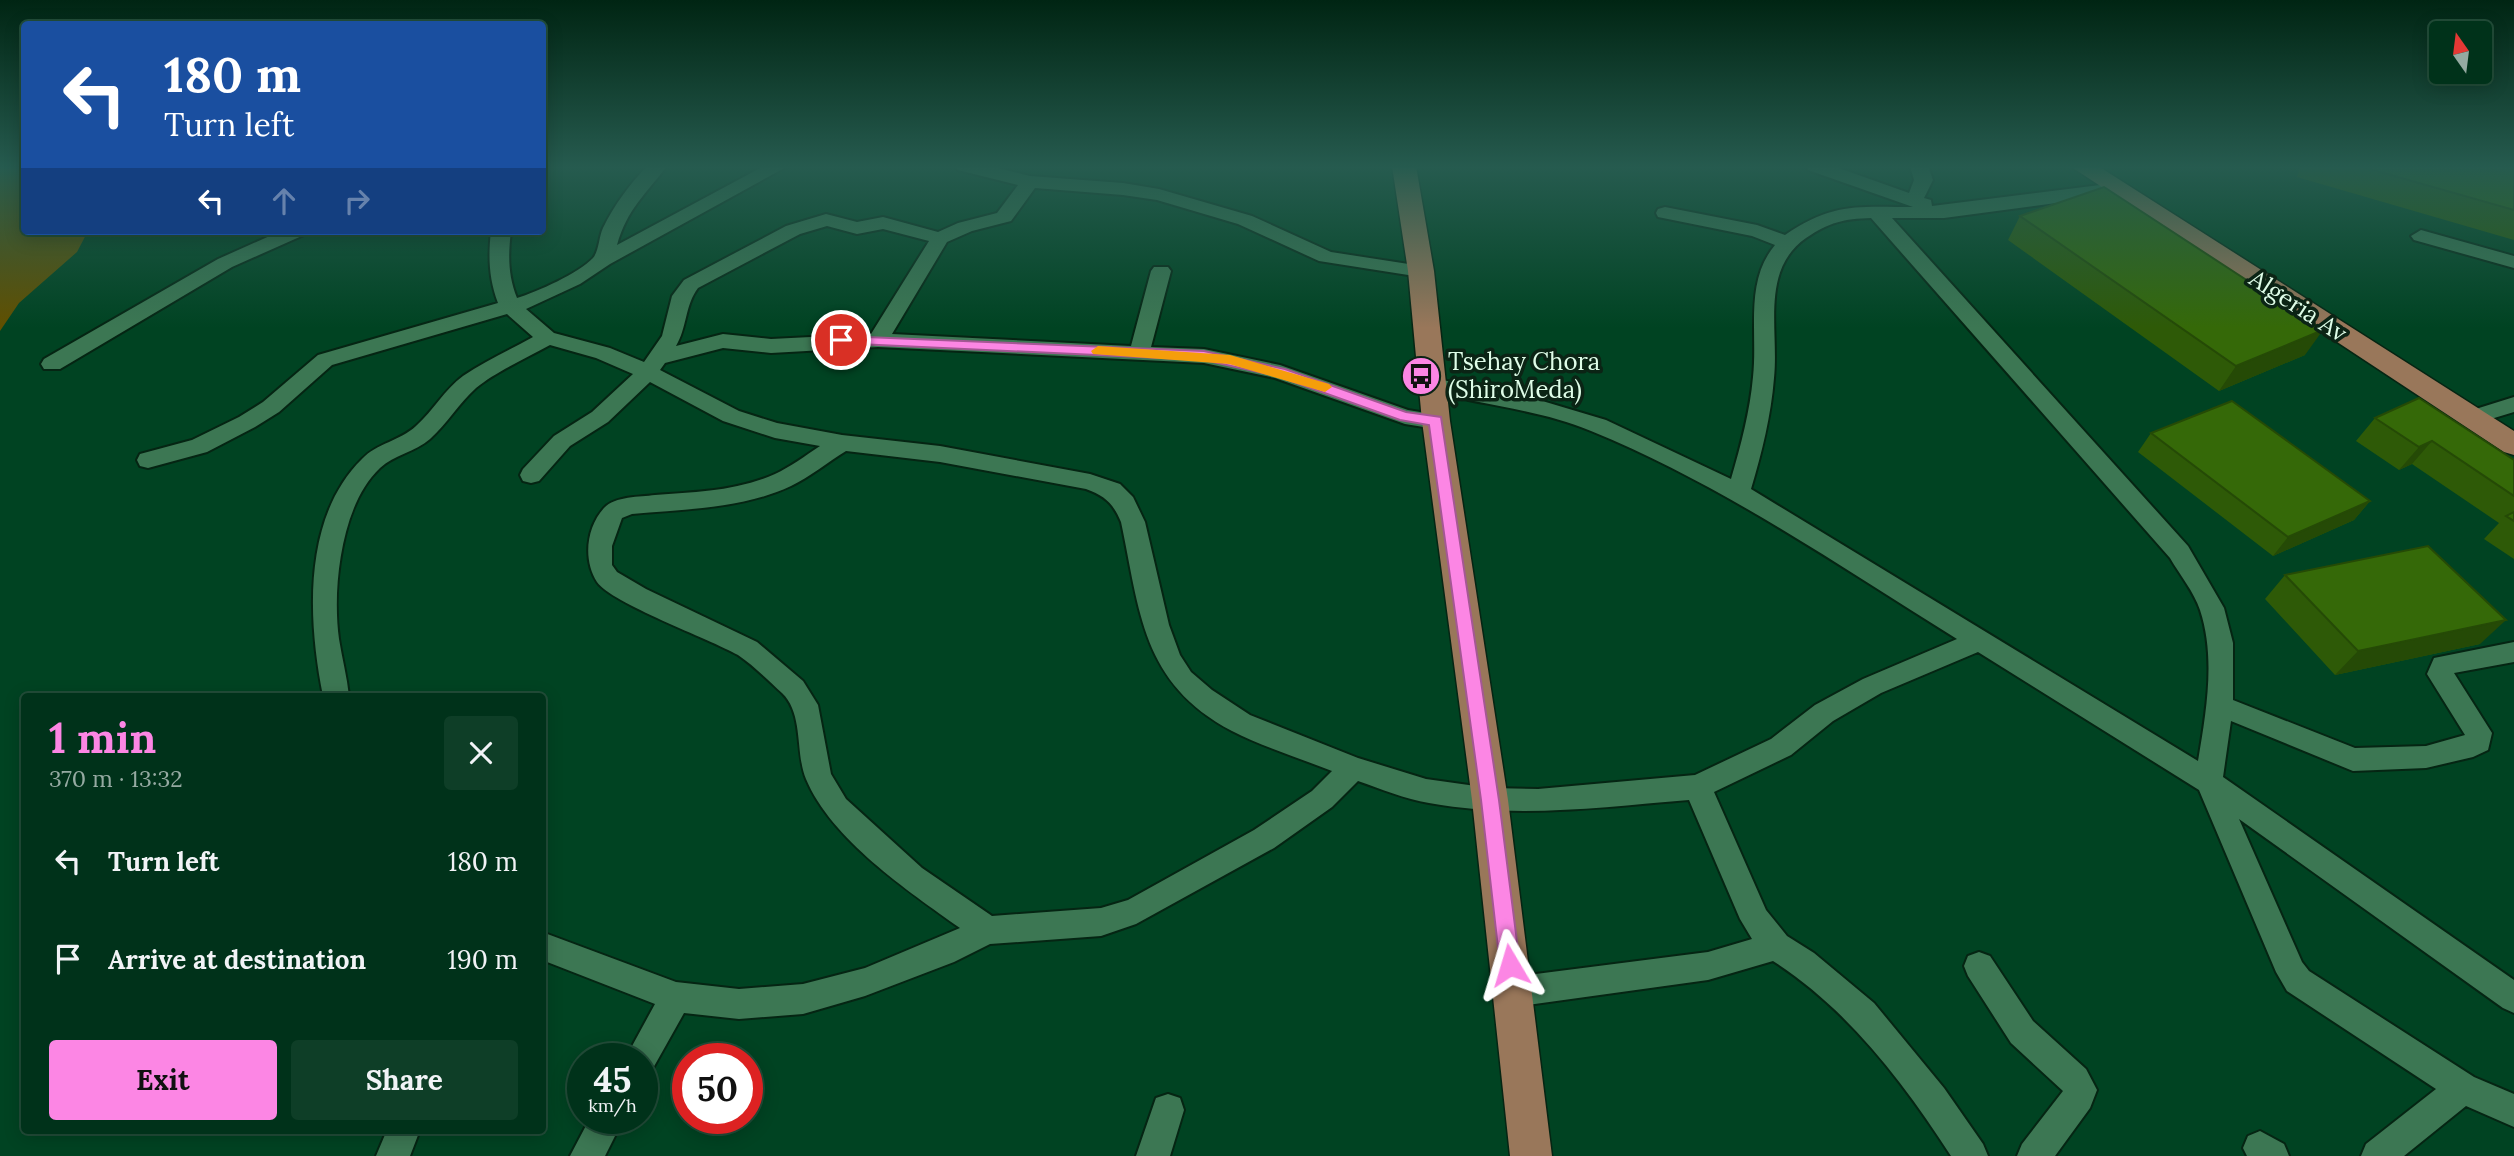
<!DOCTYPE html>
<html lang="en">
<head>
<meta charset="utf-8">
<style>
	body { margin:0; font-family:Lora,serif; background:#0e3e27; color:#f1f3f6; height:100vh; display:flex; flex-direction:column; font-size:26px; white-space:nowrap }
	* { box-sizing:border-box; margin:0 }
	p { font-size:23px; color:#95aaa2 }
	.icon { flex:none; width:38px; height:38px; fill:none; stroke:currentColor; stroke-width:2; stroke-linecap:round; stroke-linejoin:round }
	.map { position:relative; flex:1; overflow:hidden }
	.details { position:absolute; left:21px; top:693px; width:525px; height:441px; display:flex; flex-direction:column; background:#00321a; border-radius:7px; box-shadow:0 4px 18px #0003,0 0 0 2px #224d39 }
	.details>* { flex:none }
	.banner { position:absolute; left:21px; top:21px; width:525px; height:214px; border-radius:7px; box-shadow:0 4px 18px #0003,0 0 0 2px #224d39; background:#1a4fa0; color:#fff; overflow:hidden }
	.needle { width:46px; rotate:346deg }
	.fabs { position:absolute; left:2429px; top:21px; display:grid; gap:14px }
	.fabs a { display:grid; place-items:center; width:63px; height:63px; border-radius:7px; background:#00321a; box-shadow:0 4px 18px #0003,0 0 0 2px #224d39; font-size:35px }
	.speed { position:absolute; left:567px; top:1043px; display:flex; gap:14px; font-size:35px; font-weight:700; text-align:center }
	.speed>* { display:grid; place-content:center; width:91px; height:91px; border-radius:50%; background:#00321a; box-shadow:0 4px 18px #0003,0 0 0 2px #224d39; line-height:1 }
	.speed small { font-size:18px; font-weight:400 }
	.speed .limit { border:10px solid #d22; background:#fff; color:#111 }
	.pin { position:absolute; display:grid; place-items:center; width:60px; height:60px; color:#fff; margin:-30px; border:4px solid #fff; border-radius:50%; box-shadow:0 2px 7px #0007 }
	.me { position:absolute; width:77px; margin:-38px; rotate:353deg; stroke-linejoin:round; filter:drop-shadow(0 0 5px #0008) }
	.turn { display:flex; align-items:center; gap:24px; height:147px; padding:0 28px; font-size:32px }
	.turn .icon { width:91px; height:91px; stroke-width:2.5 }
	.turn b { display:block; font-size:49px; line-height:60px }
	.lanes { display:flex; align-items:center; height:66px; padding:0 28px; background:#0003; justify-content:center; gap:35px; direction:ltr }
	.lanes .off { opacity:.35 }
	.round { display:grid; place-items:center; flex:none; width:74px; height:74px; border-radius:7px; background:#0e3e27 }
	.overview { display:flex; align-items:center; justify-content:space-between; height:119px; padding:0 28px }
	h1 { font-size:42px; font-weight:700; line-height:52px; color:#fc86e4 }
	.primary-button { display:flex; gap:14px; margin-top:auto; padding:14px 28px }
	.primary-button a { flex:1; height:80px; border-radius:7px; background:#fc86e4; color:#111; font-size:28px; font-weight:700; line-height:80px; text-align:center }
	.primary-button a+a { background:#0e3e27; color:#f1f3f6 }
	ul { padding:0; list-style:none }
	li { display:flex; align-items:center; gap:21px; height:98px; padding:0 28px }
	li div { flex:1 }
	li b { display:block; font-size:26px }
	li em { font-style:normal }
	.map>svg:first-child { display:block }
	.green { fill:#615000 }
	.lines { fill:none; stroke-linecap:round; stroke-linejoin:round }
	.minor-casing { stroke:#052513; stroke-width:4 }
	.major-casing { stroke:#052513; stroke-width:3 }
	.minor { fill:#3c7753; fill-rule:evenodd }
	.major { fill:#99775a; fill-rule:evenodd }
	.wall { fill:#2e5a07 }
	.shaded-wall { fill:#254a06 }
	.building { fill:#356908; stroke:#254a06; stroke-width:2 }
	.route { fill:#fc86e4; stroke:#a45794; stroke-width:2 }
	.slow { fill:#f59e0b }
	.labels { text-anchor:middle; stroke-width:7; stroke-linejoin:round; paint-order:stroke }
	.street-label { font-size:24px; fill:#dffde8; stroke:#0b2415 }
	.poi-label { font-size:24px; fill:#dffde8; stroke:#0b2415; text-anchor:start }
</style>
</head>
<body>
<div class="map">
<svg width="2514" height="1156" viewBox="0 0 2514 1156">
	<rect width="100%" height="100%" fill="#004322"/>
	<!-- green -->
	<path class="green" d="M 0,166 L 24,166 L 24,231 L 88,231 L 77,252 L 19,303 L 0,331 Z"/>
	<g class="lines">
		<!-- minor casing -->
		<g class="minor-casing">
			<path id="minor" d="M 647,166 L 667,166 C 646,194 627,209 617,245 L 764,166 L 788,166 L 610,264 L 580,284 L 526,309 L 554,333 L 610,348 L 644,362 L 662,336 L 672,296 L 684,280 L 786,226 L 826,214 L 857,222 L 883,217 L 938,232 L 958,223 L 997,213 L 1018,185 L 958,170 L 955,166 L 989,166 L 1030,176 L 1123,183 L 1159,189 L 1252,216 L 1331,252 L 1428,267 L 1431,271 L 1428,275 L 1421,277 L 1319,261 L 1238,224 L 1157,200 L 1123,195 L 1035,188 L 1011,221 L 972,231 L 947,242 L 892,334 L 1131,346 L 1151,271 L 1154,267 L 1168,267 L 1171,271 L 1151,347 L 1204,349 L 1280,365 L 1408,410 L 1444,416 L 1447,421 L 1444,426 L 1436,429 L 1405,424 L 1275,378 L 1204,363 L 878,347 L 771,353 L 723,348 L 665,363 L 660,370 L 739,411 L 777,423 L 842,435 L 940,446 L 1090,474 L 1120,484 L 1133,497 L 1145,522 L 1169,625 L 1180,655 L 1191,672 L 1212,690 L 1250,715 L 1358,758 L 1426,779 L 1490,788 L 1538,789 L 1695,775 L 1771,739 L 1815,705 L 1863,679 L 1957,639 C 1838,565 1721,484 1591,431 C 1538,409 1480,405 1425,390 L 1422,385 L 1425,380 L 1433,378 L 1539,400 L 1606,420 L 1731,479 C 1741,445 1750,411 1753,377 C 1758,332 1744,282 1775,245 L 1752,236 L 1658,217 L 1656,213 L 1658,209 L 1665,207 L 1757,225 L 1785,235 C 1833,202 1858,207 1913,207 L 1808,170 L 1805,166 L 1833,166 L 1909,193 L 1914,180 L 1910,166 L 1928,166 L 1933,180 L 1924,198 L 1931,200 L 1932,206 L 2116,183 L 2123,185 L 2125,189 L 2123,193 L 2116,195 L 1944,218 L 1892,218 L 2188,546 L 2224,608 L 2233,643 L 2233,700 L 2355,748 L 2426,746 L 2465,735 L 2427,674 L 2434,658 L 2514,642 L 2514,662 L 2454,673 L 2492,733 L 2488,750 L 2473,757 L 2426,768 L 2353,771 L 2231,721 L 2223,777 L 2514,980 L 2514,1013 L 2503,1008 L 2239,819 L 2302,962 L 2309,971 L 2474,1077 L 2514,1094 L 2514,1127 L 2466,1106 L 2404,1156 L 2361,1156 L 2366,1144 L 2436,1089 L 2287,991 L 2276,972 L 2199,790 L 1978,652 L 1881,693 L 1833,721 L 1791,755 L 1714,792 L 1766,910 L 1787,936 L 1814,953 L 1874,1003 L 1944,1088 L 1983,1144 L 1988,1156 L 1951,1156 C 1903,1082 1848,1009 1773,961 L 1708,980 L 1513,1007 L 1502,1002 L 1498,992 L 1502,982 L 1513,977 L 1708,952 L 1752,939 L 1740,919 L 1689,800 C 1602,807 1517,819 1429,803 C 1405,799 1381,789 1358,781 L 1332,807 L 1274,848 L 1136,924 L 1101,936 L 990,944 L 954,962 L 865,996 L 803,1014 L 739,1019 L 684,1013 L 652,1070 L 642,1074 L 642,1059 L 625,1059 L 655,1004 L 542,960 L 542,932 L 676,982 L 739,989 L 803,984 L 865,968 L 960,928 C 908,891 831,839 806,779 C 795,753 804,714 782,693 C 769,681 753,665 738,655 C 710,639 611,603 597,582 C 583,560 586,528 604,508 C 615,496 640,497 655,495 C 695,492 737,491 775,474 C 790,467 805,456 820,446 L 775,438 L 723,421 L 650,382 L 608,422 L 570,446 L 539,481 L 531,483 L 523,481 L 520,475 L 523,469 L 554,436 L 592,412 L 633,374 L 596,358 L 550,345 C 527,358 495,372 476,388 C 459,403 447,424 430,439 C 415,452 394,455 380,468 C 341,504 332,589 339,639 C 342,658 347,677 349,696 L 323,696 C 308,621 302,518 362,459 C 377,443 400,441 416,426 C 433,411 445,389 463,376 C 485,361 510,350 533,337 L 507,314 L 332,365 L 279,412 L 255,427 L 207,452 L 148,468 L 140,466 L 137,460 L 140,454 L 192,440 L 239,417 L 263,402 L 318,355 L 498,303 C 489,279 488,257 491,231 L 511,231 C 508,255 508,276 517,298 C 537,292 579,273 593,258 C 599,251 599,236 603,228 C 614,205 630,184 647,166 ZM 1871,218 L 2170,558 C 2180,575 2194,592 2200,610 C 2216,658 2206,713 2198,761 L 1751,489 C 1762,452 1771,416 1774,378 C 1779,330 1760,270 1806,238 C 1830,222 1843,219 1871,218 ZM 827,226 L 857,234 L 883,229 L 929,241 L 871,334 L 771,339 L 723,334 L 676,346 C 687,328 685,305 698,288 L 800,234 ZM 846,451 L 940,462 L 1086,489 C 1105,496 1113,503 1121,522 C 1140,611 1141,683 1232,731 C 1263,747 1299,758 1332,771 L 1312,791 L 1254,830 L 1128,900 L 1101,908 L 992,916 L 922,868 L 846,799 L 831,774 L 818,705 L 803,681 L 757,642 L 646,589 L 617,572 L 612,565 L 612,546 L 622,518 L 632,514 C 685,509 742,509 791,486 C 810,477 828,462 846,451 Z
				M 2421,230 L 2514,256 L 2514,268 L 2414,240 L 2411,236 Z
				M 281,231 L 307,231 L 304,235 L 232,267 L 60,369 L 44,369 L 41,364 L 44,359 L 218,259 Z
				M 2514,397 L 2514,412 L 2471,425 L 2463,423 L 2460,418 L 2463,413 Z
				M 1979,952 L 1990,956 L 2033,1021 L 2086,1069 L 2097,1090 L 2090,1108 L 2055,1156 L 2017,1156 L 2022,1144 L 2063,1091 L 2011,1043 L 1968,976 L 1964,966 L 1968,956 Z
				M 1168,1094 L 1180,1098 L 1184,1110 L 1170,1156 L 1136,1156 L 1156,1098 Z
				M 590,1118 L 624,1118 L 605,1156 L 570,1156 Z
				M 387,1130 L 420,1130 L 410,1156 L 376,1156 Z
				M 2260,1131 L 2284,1144 L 2289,1156 L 2247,1156 L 2243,1148 L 2248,1136 Z"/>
		</g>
		<!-- major casing -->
		<g class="major-casing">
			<path id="major" d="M 1392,166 L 1416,166 L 1434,271 L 1450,421 L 1508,800 L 1552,1156 L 1510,1156 L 1472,800 L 1422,421 L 1408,271 Z
				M 2070,166 L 2098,166 L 2514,431 L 2514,455 L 2504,452 Z"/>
		</g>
		<!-- minor -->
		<use href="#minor" class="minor"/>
		<!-- major -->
		<use href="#major" class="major"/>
	</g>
	<!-- wall -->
	<path class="wall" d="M 2300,166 L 2514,166 L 2514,240 L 2297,177 Z
		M 2020,216 L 2305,355 L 2219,391 L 2008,240 Z
		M 2375,418 L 2514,460 L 2514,559 L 2484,539 L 2499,523 L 2412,464 L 2399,470 L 2356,441 Z
		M 2151,433 L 2370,501 L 2354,520 L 2273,556 L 2138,452 Z
		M 2285,575 L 2480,644 L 2335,675 L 2265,599 Z"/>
	<!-- shaded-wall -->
	<path class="shaded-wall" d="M 2323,330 L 2305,355 L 2219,391 L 2236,366 Z
		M 2432,441 L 2412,464 L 2399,470 L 2419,447 Z
		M 2370,501 L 2354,520 L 2273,556 L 2288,537 Z
		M 2506,620 L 2480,644 L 2335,675 L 2358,651 Z"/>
	<!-- building -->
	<path class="building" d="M 2359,166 L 2514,166 L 2514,210 Z
		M 2104,187 L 2323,330 L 2236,366 L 2020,216 Z
		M 2419,398 L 2514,460 L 2514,496 L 2432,441 L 2419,447 L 2375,418 Z
		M 2232,401 L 2370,501 L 2288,537 L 2151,433 Z
		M 2514,512 L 2514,521 L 2506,516 Z
		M 2428,546 L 2506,620 L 2358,651 L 2285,575 Z"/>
	<!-- sky -->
	<linearGradient id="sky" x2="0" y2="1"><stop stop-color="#002513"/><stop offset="0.51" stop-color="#265b4f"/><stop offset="1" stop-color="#265b4f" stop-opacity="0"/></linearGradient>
	<rect width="2514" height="328" fill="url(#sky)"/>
	<!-- route -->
	<path class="route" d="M 841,336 L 1204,351 L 1285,369 L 1406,412 L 1441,417 L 1499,800 L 1520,965 L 1517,971 L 1510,974 L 1503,971 L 1500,965 L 1481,800 L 1429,425 L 1400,420 L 1277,376 L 1204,360 L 836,343 L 834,340 Z"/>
	<!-- slow -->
	<path class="slow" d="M 1098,346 L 1230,355 L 1329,384 L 1332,387 L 1325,392 L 1229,364 L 1093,354 L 1091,351 Z"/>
	<!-- icons -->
	<defs>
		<g id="bus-disc" transform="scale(2.0125)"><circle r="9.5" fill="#fc86e4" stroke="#0b2415"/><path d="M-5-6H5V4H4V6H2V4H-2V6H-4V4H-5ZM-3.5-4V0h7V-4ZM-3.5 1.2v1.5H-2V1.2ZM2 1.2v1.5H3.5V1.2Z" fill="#111"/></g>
	</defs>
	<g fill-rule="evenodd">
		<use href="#bus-disc" x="1421" y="376"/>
	</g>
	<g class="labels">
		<!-- street labels -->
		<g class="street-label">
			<text transform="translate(2298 306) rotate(33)" y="8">Algeria Av</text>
		</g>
		<!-- poi labels -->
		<g class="poi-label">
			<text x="1448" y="370">Tsehay Chora<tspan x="1448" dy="28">(ShiroMeda)</tspan></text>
		</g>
	</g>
</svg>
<div class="fabs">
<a><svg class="needle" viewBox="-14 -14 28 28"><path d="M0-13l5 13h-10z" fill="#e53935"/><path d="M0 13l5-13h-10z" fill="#95aaa2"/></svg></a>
</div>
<div class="speed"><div>45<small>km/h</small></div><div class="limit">50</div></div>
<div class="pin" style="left:841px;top:340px;background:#d93025"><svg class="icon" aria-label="arrive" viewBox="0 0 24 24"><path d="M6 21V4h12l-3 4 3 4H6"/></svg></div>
<svg class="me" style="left:1510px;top:965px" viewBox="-20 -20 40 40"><path d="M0-17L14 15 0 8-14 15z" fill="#fc86e4" stroke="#fff" stroke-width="4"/></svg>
<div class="banner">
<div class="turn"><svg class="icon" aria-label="left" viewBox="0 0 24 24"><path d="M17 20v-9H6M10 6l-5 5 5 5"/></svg><div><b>180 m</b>Turn left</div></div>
<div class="lanes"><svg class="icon" aria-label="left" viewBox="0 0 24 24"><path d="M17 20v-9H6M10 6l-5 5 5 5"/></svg><svg class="icon off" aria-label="ahead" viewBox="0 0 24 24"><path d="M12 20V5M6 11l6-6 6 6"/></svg><svg class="icon off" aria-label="right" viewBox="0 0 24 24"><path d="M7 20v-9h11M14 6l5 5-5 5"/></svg></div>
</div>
<section class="details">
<div class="overview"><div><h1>1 min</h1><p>370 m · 13:32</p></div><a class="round"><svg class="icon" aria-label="close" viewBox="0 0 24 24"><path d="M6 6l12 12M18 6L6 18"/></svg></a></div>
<ul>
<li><svg class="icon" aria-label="left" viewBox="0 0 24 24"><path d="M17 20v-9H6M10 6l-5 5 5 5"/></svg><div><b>Turn left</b></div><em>180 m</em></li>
<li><svg class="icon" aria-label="arrive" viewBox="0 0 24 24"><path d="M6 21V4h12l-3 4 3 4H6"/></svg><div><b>Arrive at destination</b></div><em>190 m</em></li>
</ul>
<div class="primary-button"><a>Exit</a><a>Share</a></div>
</section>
</div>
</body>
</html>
